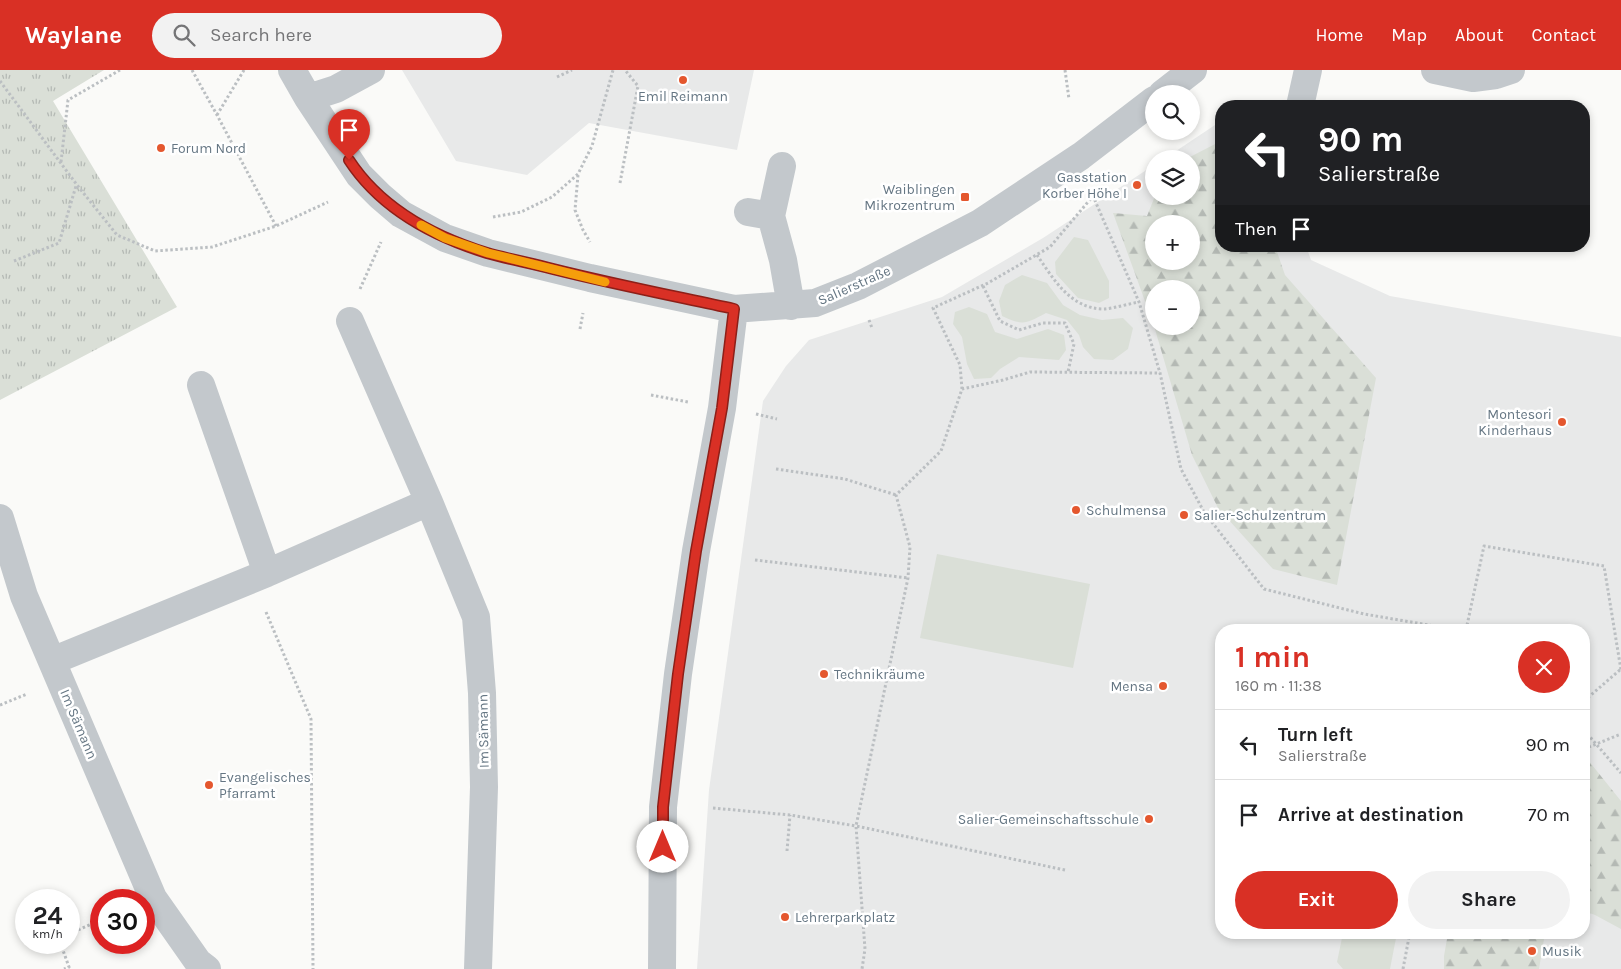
<!DOCTYPE html>
<html lang="en">
<head>
<meta charset="utf-8">
<style>
	body { margin:0; font-family:Karla,sans-serif; background:#f2f2f2; color:#202124; height:100vh; display:flex; flex-direction:column; font-size:19px; white-space:nowrap }
	* { box-sizing:border-box; margin:0 }
	p { font-size:16px; color:#757577 }
	.icon { flex:none; width:28px; height:28px; fill:none; stroke:currentColor; stroke-width:2; stroke-linecap:round; stroke-linejoin:round }
	.map { position:relative; flex:1; overflow:hidden }
	.sheet { position:absolute; left:1215px; top:554px; width:375px; height:315px; display:flex; flex-direction:column; background:#fff; border-radius:20px; box-shadow:0 2px 8px #0003 }
	.sheet>* { flex:none }
	.hud { position:absolute; left:1215px; top:30px; width:375px; height:152px; border-radius:20px; box-shadow:0 2px 8px #0003; background:#202124; color:#fff; overflow:hidden }
	.fabs { position:absolute; left:1145px; top:15px; display:grid; gap:10px }
	.fabs a { display:grid; place-items:center; width:55px; height:55px; border-radius:50%; background:#fff; box-shadow:0 2px 8px #0003; font-size:25px }
	.speed { position:absolute; left:15px; top:819px; display:flex; gap:10px; font-size:25px; font-weight:700; text-align:center }
	.speed>* { display:grid; place-content:center; width:65px; height:65px; border-radius:50%; background:#fff; box-shadow:0 2px 8px #0003; line-height:1 }
	.speed small { font-size:12px; font-weight:400 }
	.speed .limit { border:8px solid #d22; background:#fff; color:#111 }
	.pin { position:absolute; display:grid; place-items:center; width:42px; height:42px; color:#fff; margin:-51px -21px; border-radius:50% 50% 50% 0; rotate:-45deg; box-shadow:0 0 5px #0007 }
	.pin .icon { rotate:45deg }
	.me { position:absolute; width:55px; margin:-28px; rotate:0deg; stroke-linejoin:round; filter:drop-shadow(0 0 4px #0008) }
	.turn { display:flex; align-items:center; gap:18px; height:105px; padding:0 20px; font-size:22px }
	.turn .icon { width:65px; height:65px; stroke-width:2.5 }
	.turn b { display:block; font-size:35px; line-height:42px }
	.then { display:flex; align-items:center; height:48px; padding:0 20px; background:#0003; gap:10px; font-size:19px }
	.round { display:grid; place-items:center; flex:none; width:52px; height:52px; border-radius:26px; background:#f2f2f2 }
	.head { display:flex; align-items:center; justify-content:space-between; height:85px; padding:0 20px }
	h1 { font-size:30px; font-weight:700; line-height:38px; color:#d93025 }
	.action { display:flex; gap:10px; margin-top:auto; padding:10px 20px }
	.action a { flex:1; height:58px; border-radius:30px; background:#d93025; color:#fff; font-size:20px; font-weight:700; line-height:58px; text-align:center }
	.action a+a { background:#f2f2f2; color:#202124 }
	ul { padding:0; list-style:none }
	li { display:flex; align-items:center; gap:15px; height:70px; padding:0 20px; border-top:1px solid #e0e0e0 }
	li div { flex:1 }
	li b { display:block; font-size:19px }
	li em { font-style:normal }
	header { display:flex; align-items:center; gap:30px; box-sizing:border-box; height:70px; padding:0 25px; background:#d93025; color:#fff }
	header strong { font-size:24px }
	nav { display:flex; gap:28px; margin-inline-start:auto; font-size:18px }
	.search { width:350px; height:45px; background:#f2f2f2; display:flex; align-items:center; gap:12px; box-sizing:border-box; padding:0 18px; border-radius:28px; color:#757577; font-size:19px }
	.map>svg:first-child { display:block }
	.built { fill:#e8e9e9; fill-rule:evenodd }
	.grass { fill:#dadfd7 }
	.forest { fill:url(#forest-firs); fill-rule:evenodd }
	.park { fill:url(#park-tufts) }
	.lines { fill:none; stroke-linecap:round; stroke-linejoin:round }
	.path { stroke:#bbbfc2; stroke-width:3; stroke-dasharray:2.5 2.5; stroke-linecap:butt }
	.minor { stroke:#c3c8cc; stroke-width:28 }
	.route-casing { stroke:#8d1f18; stroke-width:12 }
	.route { stroke:#d93025; stroke-width:9 }
	.slow { stroke:#f59e0b; stroke-width:9 }
	.poi-dot { fill:#e4572e; stroke:#fff; stroke-width:2 }
	.labels { text-anchor:middle; stroke-width:5; stroke-linejoin:round; paint-order:stroke }
	.poi-label { font-size:14px; fill:#657683; stroke:#fff; text-anchor:start }
	.street-label { font-size:14px; fill:#657683; stroke:#fff }
</style>
</head>
<body>
<header>
<strong>Waylane</strong>
<div class="search"><svg class="icon" aria-label="search" viewBox="0 0 24 24"><circle cx="10" cy="10" r="6"/><path d="M15 15l6 6"/></svg>Search here</div>
<nav><a>Home</a><a>Map</a><a>About</a><a>Contact</a></nav>
</header>
<div class="map">
<svg width="1621" height="899" viewBox="0 0 1621 899">
	<defs>
		<pattern id="forest-firs" width="22" height="20" patternUnits="userSpaceOnUse" patternTransform="scale(1.25)"><rect width="22" height="20" fill="#dadfd7"/><path d="M5 1l3.5 6h-7zM16 11l3.5 6h-7z" fill="#b4b9b4"/></pattern>
		<pattern id="park-tufts" width="24" height="20" patternUnits="userSpaceOnUse" patternTransform="scale(1.25)"><rect width="24" height="20" fill="#dadfd7"/><path d="M3 7l-1-3M5 7V3M7 7l1-3M15 17l-1-3M17 17v-4M19 17l1-3" fill="none" stroke="#b4b9b4"/></pattern>
	</defs>
	<rect width="100%" height="100%" fill="#fafaf8"/>
	<!-- built -->
	<path class="built" d="M 402,0 L 754,0 L 737,80 L 589,53 L 527,105 L 456,91 Z
		M 1221,51 L 1221,176 L 1306,176 L 1311,190 L 1390,226 L 1621,267 L 1621,899 L 697,899 L 709,720 L 763,331 L 786,296 L 809,270 L 942,227 L 1043,168 L 1154,95 L 1154,126 L 1191,126 L 1191,89 L 1164,89 ZM 1154,154 L 1191,154 L 1191,191 L 1154,191 ZM 1154,219 L 1191,219 L 1191,256 L 1154,256 ZM 1221,560 L 1584,560 L 1584,862 L 1221,862 Z"/>
	<!-- grass -->
	<path class="grass" d="M 1074,167 L 1088,170 L 1109,211 L 1109,228 L 1099,233 L 1078,228 L 1056,204 L 1055,192 Z
		M 1022,205 L 1047,213 L 1063,235 L 1080,245 L 1102,250 L 1123,248 L 1133,258 L 1128,279 L 1113,290 L 1094,289 L 1083,277 L 1079,265 L 1067,250 L 1046,243 C 1025,254 1024,256 1002,246 L 999,231 L 1005,215 Z
		M 969,237 L 987,244 L 995,262 L 1017,269 L 1048,259 L 1064,265 L 1066,280 L 1059,290 L 1019,287 L 1000,299 L 991,308 L 974,309 L 967,294 L 962,267 L 953,254 L 955,242 Z
		M 937,484 L 1090,514 L 1073,598 L 920,568 Z
		M 1343,863 L 1397,863 L 1390,899 L 1343,899 L 1337,892 Z"/>
	<!-- forest -->
	<path class="forest" d="M 1221,71 L 1221,176 L 1275,176 L 1285,205 L 1376,308 L 1337,515 L 1273,499 L 1218,438 L 1192,385 L 1154,256 L 1191,256 L 1191,219 L 1154,219 L 1154,256 L 1113,143 L 1147,146 L 1155,126 L 1191,126 L 1191,89 L 1186,89 ZM 1154,154 L 1191,154 L 1191,191 L 1154,191 Z
		M 1588,690 L 1621,731 L 1621,859 L 1595,845 L 1584,841 L 1584,692 Z
		M 1448,863 L 1545,863 L 1539,899 L 1444,899 L 1444,886 Z"/>
	<!-- park -->
	<path class="park" d="M 0,0 L 104,0 L 53,31 L 177,237 L 0,330 Z"/>
	<g class="lines">
		<!-- path -->
		<path class="path" d="M 192,0 L 217,45 L 276,156
			M 1065,0 L 1069,29
			M 557,7 L 572,0
			M 0,11 L 77,115 L 117,165 L 155,181 L 212,177 L 276,156 L 328,132
			M 217,45 L 244,0
			M 61,92 L 68,30 L 120,0
			M 578,105 L 575,140 L 583,160 L 590,172
			M 620,113 L 638,16 L 625,0
			M 493,147 L 521,142 L 552,127 L 578,104 L 592,76 L 613,0
			M 1037,185 C 1053,208 1070,239 1104,239 C 1115,238 1128,234 1139,232
			M 14,191 L 59,173 L 76,116
			M 983,216 L 1000,251 L 1019,260 L 1043,253 L 1065,253 L 1074,274 L 1068,302
			M 360,219 L 381,172
			M 869,250 L 872,258
			M 580,259 L 583,243
			M 962,319 L 960,295 L 933,238 L 988,213 L 1050,177 L 1093,126 L 1139,232 L 1160,303 L 1181,399 L 1204,442 L 1264,519 L 1364,544 L 1458,560
			M 651,325 L 688,332
			M 756,344 L 777,349
			M 776,399 L 845,409 L 896,425
			M 755,490 L 908,508
			M 266,542 L 311,649 L 313,899
			M 1466,560 L 1484,476 L 1604,496 L 1621,600
			M 1584,631 L 1621,599
			M 0,635 L 27,624
			M 1584,660 L 1621,703
			M 1584,679 L 1621,664
			M 713,738 L 790,745 L 856,756 L 865,879 L 862,899
			M 787,781 L 790,745
			M 1065,800 L 856,756 L 908,508 L 910,477 L 896,425 L 941,381 L 962,319 L 1003,310 L 1030,302 L 1160,303
			M 69,864 L 101,850
			M 60,872 L 69,897 L 64,899
			M 1403,899 L 1410,862"/>
		<!-- minor -->
		<path class="minor" d="M 292,0 L 308,28 L 359,105 L 380,126 L 401,144 L 445,168 L 488,183 L 590,208 L 734,239 L 815,233 L 858,216 L 980,153 L 1081,86 L 1154,30
			M 1435,0 L 1473,8 L 1496,5 L 1511,0
			M 1162,24 L 1193,0
			M 308,28 L 336,19 L 371,0
			M 1300,36 L 1308,0
			M 748,142 L 771,146 L 783,190 L 791,236
			M 771,146 L 782,96
			M 350,251 L 429,432 L 476,547 L 482,623 L 484,717 L 478,899
			M 201,315 L 267,503
			M 0,448 L 24,526 L 153,828 L 198,892 L 207,899
			M 52,591 L 267,503 L 429,432
			M 662,899 L 663,737 L 678,604 L 696,481 L 722,338 L 734,239"/>
	</g>
	<g class="lines">
		<!-- route casing -->
		<g class="route-casing">
			<path id="route" d="M 349,90 C 381,139 432,166 487,183 C 508,189 531,193 553,199 C 613,214 674,226 734,239 L 722,338 L 696,481 L 678,604 L 663,737 L 663,777"/>
		</g>
		<!-- route -->
		<use href="#route" class="route"/>
		<!-- slow -->
		<path class="slow" d="M 421,155 L 445,168 L 488,183 L 605,212"/>
	</g>
	<!-- markers -->
	<g class="poi-dot">
		<circle cx="683" cy="10" r="5"/>
		<circle cx="161" cy="78" r="5"/>
		<circle cx="1137" cy="115" r="5"/>
		<rect x="960" y="122" width="10" height="10" rx="2.5"/>
		<circle cx="1562" cy="352" r="5"/>
		<circle cx="1076" cy="440" r="5"/>
		<circle cx="1184" cy="445" r="5"/>
		<circle cx="824" cy="604" r="5"/>
		<circle cx="1163" cy="616" r="5"/>
		<circle cx="209" cy="715" r="5"/>
		<circle cx="1149" cy="749" r="5"/>
		<circle cx="785" cy="847" r="5"/>
		<circle cx="1532" cy="881" r="5"/>
	</g>
	<g class="labels">
		<!-- poi labels -->
		<g class="poi-label">
			<text x="683" y="31" text-anchor="middle">Emil Reimann</text>
			<text x="171" y="83">Forum Nord</text>
			<text x="1127" y="112" text-anchor="end">Gasstation<tspan x="1127" dy="16">Korber Höhe I</tspan></text>
			<text x="955" y="124" text-anchor="end">Waiblingen<tspan x="955" dy="16">Mikrozentrum</tspan></text>
			<text x="1552" y="349" text-anchor="end">Montesori<tspan x="1552" dy="16">Kinderhaus</tspan></text>
			<text x="1086" y="445">Schulmensa</text>
			<text x="1194" y="450">Salier-Schulzentrum</text>
			<text x="834" y="609">Technikräume</text>
			<text x="1153" y="621" text-anchor="end">Mensa</text>
			<text x="219" y="712">Evangelisches<tspan x="219" dy="16">Pfarramt</tspan></text>
			<text x="1139" y="754" text-anchor="end">Salier-Gemeinschaftsschule</text>
			<text x="795" y="852">Lehrerparkplatz</text>
			<text x="1542" y="886">Musik</text>
		</g>
		<!-- street labels -->
		<g class="street-label">
			<text transform="translate(854 215) rotate(-24)" y="5">Salierstraße</text>
			<text transform="translate(79 654) rotate(67)" y="5">Im Sämann</text>
			<text transform="translate(483 661) rotate(-91)" y="5">Im Sämann</text>
		</g>
	</g>
</svg>
<div class="fabs">
<a><svg class="icon" aria-label="search" viewBox="0 0 24 24"><circle cx="10" cy="10" r="6"/><path d="M15 15l6 6"/></svg></a>
<a><svg class="icon" aria-label="layers" viewBox="0 0 24 24"><path d="M12 4l9 5-9 5-9-5zM3 14l9 5 9-5"/></svg></a>
<a>+</a>
<a>−</a>
</div>
<div class="speed"><div>24<small>km/h</small></div><div class="limit">30</div></div>
<div class="pin" style="left:349px;top:90px;background:#d93025"><svg class="icon" aria-label="arrive" viewBox="0 0 24 24"><path d="M6 21V4h12l-3 4 3 4H6"/></svg></div>
<svg class="me" style="left:663px;top:777px" viewBox="-20 -20 40 40"><circle r="19" fill="#fff"/><path d="M0-13L10 11 0 6-10 11z" fill="#d93025"/></svg>
<div class="hud">
<div class="turn"><svg class="icon" aria-label="left" viewBox="0 0 24 24"><path d="M17 20v-9H6M10 6l-5 5 5 5"/></svg><div><b>90 m</b>Salierstraße</div></div>
<div class="then">Then<svg class="icon" aria-label="arrive" viewBox="0 0 24 24"><path d="M6 21V4h12l-3 4 3 4H6"/></svg></div>
</div>
<section class="sheet">
<div class="head"><div><h1>1 min</h1><p>160 m · 11:38</p></div><a class="round" style="background:#d93025;color:#fff"><svg class="icon" aria-label="close" viewBox="0 0 24 24"><path d="M6 6l12 12M18 6L6 18"/></svg></a></div>
<ul>
<li><svg class="icon" aria-label="left" viewBox="0 0 24 24"><path d="M17 20v-9H6M10 6l-5 5 5 5"/></svg><div><b>Turn left</b><p>Salierstraße</p></div><em>90 m</em></li>
<li><svg class="icon" aria-label="arrive" viewBox="0 0 24 24"><path d="M6 21V4h12l-3 4 3 4H6"/></svg><div><b>Arrive at destination</b></div><em>70 m</em></li>
</ul>
<div class="action"><a>Exit</a><a>Share</a></div>
</section>
</div>
</body>
</html>
